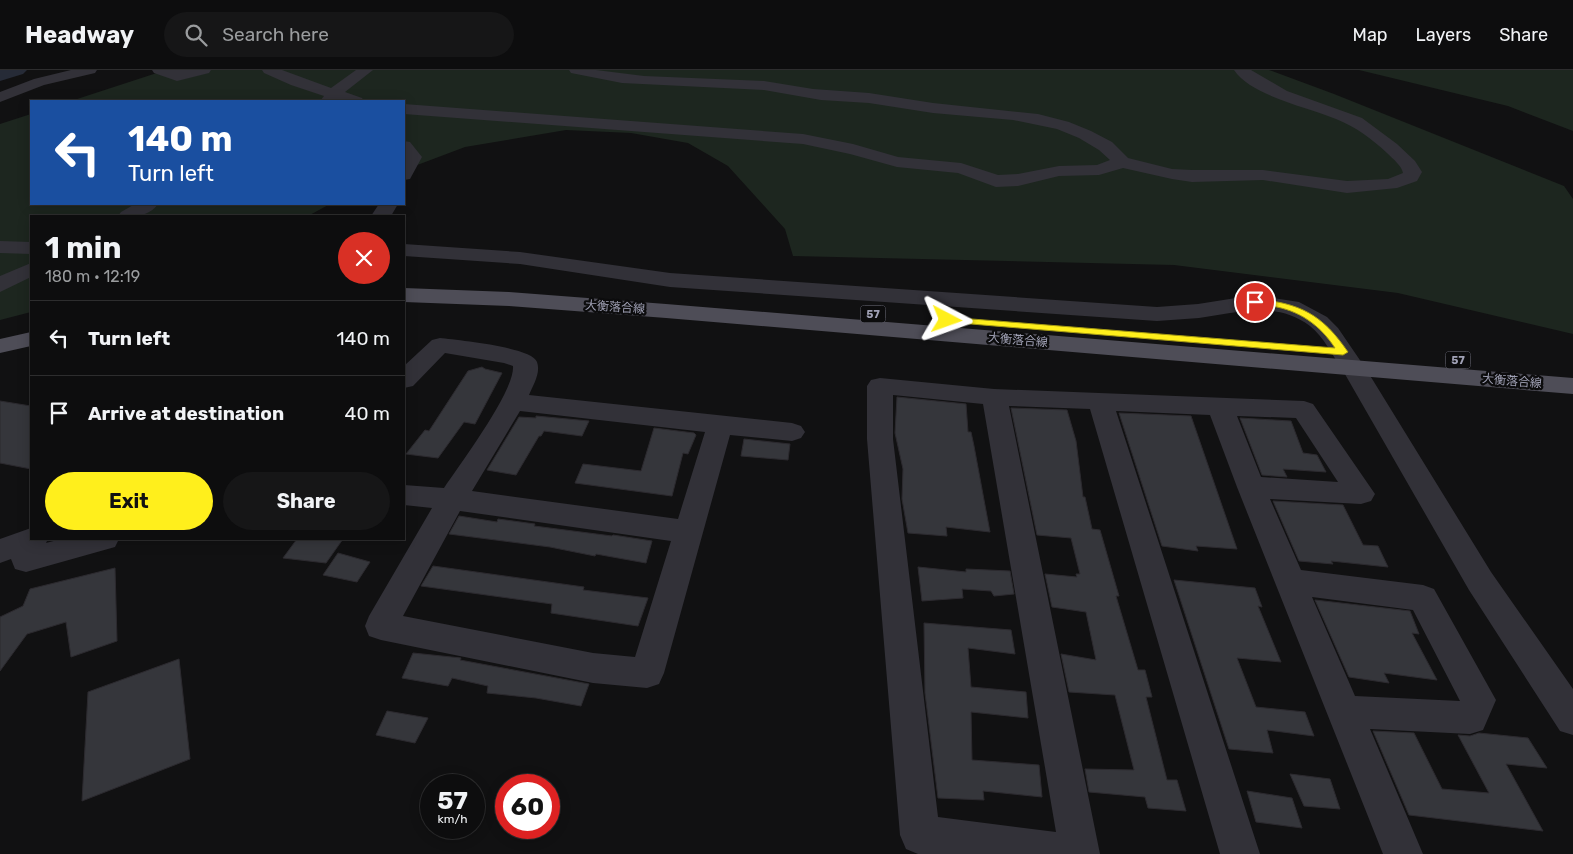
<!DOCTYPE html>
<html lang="en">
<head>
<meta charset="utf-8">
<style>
	body { margin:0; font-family:Rubik,"Noto Sans JP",sans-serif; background:#161617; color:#f1f3f6; height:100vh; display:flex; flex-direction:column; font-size:19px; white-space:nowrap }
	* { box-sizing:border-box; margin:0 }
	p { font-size:16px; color:#9a9c9e }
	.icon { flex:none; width:28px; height:28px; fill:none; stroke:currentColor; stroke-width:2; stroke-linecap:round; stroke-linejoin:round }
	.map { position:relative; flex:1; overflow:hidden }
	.details { position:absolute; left:30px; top:145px; width:375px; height:325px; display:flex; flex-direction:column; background:#0d0d0e; border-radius:0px; box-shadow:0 2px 12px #0003,0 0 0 1px #2d2d2e }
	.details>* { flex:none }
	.banner { position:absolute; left:30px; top:30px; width:375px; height:105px; border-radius:0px; box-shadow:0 2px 12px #0003,0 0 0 1px #2d2d2e; background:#1a4fa0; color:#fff; overflow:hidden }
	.speed { position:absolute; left:420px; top:704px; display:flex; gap:10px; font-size:25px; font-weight:700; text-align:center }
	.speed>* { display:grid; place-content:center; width:65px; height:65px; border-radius:50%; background:#0d0d0e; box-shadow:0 2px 12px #0003,0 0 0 1px #2d2d2e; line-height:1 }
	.speed small { font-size:12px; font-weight:400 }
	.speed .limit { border:8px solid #d22; background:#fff; color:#111 }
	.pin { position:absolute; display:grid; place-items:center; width:42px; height:42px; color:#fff; margin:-21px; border:2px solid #fff; border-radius:50%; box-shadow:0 1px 5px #0007 }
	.me { position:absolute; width:55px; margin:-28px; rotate:94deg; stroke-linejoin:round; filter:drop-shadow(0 0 4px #0008) }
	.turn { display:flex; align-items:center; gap:18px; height:105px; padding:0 15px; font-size:22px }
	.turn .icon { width:65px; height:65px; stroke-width:2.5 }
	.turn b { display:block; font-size:35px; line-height:42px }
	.round { display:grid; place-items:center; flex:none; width:52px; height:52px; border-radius:26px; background:#161617 }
	.headline { display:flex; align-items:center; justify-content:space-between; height:85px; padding:0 15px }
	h1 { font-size:30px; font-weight:700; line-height:38px }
	.cta { display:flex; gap:10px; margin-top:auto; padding:10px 15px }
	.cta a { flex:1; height:58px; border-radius:30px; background:#ffef1c; color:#111; font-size:20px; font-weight:700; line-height:58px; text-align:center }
	.cta a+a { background:#161617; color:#f1f3f6 }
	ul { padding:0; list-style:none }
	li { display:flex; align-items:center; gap:15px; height:75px; padding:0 15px; border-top:1px solid #2d2d2e }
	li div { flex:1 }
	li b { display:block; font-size:19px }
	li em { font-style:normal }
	header { display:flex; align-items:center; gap:30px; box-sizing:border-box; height:70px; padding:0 25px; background:#0d0d0e; border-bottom:1px solid #2d2d2e }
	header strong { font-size:24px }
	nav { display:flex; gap:28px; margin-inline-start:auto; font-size:18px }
	.search { width:350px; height:45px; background:#161617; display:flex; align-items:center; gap:12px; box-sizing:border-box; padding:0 18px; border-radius:28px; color:#9a9c9e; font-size:19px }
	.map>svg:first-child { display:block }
	.green { fill:#1d261f }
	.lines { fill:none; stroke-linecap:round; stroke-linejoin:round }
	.river { fill:#262b37; fill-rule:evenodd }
	.building { fill:#35363b; stroke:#2c2a2f }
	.minor { fill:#323138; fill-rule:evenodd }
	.major { fill:#4e4d57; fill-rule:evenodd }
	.route { fill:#ffef1c; stroke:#a69b12 }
	.labels { text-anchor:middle; stroke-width:4.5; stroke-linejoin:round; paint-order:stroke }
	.shield { fill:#0c0c0d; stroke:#747483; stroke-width:1 }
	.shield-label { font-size:11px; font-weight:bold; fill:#a0a1b5 }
	.street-label { font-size:12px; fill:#a0a1b5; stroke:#0c0c0d }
</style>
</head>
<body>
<header>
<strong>Headway</strong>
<div class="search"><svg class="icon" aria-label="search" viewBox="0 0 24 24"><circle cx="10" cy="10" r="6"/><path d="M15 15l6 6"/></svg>Search here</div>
<nav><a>Map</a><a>Layers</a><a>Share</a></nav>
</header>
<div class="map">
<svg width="1573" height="784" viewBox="0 0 1573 784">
	<rect width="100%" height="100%" fill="#111112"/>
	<!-- green -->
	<path class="green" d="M 166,0 L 1269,0 L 1334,24 L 1564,116 L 1573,129 L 1573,264 L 1398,223 L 1174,195 L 793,186 L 785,159 L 728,96 L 688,73 L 631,63 L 566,60 L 465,77 L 404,100 L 404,31 L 71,31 Z
		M 1359,0 L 1573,0 L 1573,61 L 1508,36 Z
		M 31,44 L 31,134 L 330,134 L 308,146 L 31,146 L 31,242 L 0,250 L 0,54 Z"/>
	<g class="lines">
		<!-- river -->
		<path class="river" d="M 0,0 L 27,0 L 23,4 L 0,11 Z"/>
	</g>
	<!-- building -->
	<path class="building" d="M 482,297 L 485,299 L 502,303 L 475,354 L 464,352 L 438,388 L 406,384 L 425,360 L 429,361 L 468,301 Z
		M 897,327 L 966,334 L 968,362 L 971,362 L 974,376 L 990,462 L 946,457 L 947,466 L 908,463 L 902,429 L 903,399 L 895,363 Z
		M 0,331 L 31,336 L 31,399 L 0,393 Z
		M 1011,338 L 1067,340 L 1076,371 L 1083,427 L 1085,427 L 1092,459 L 1100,460 L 1119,526 L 1116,526 L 1138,600 L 1145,600 L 1152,627 L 1146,627 L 1167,710 L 1177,710 L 1186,741 L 1148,738 L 1145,727 L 1089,722 L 1085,699 L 1134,700 L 1115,625 L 1069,622 L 1061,584 L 1096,590 L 1086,542 L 1052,537 L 1045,504 L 1077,507 L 1076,504 L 1080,504 L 1071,468 L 1037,465 Z
		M 1119,343 L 1191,346 L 1237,479 L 1196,476 L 1198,481 L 1162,476 Z
		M 536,346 L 589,351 L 582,366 L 544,361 L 541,366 L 539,366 L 516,405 L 487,400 L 519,347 L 536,348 Z
		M 1240,348 L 1291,351 L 1303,383 L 1317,385 L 1326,402 L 1283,399 L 1287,407 L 1262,405 Z
		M 654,358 L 694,363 L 696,365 L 688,384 L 683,383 L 672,426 L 575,413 L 583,394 L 641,401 Z
		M 744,369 L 790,374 L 788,390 L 741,386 Z
		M 1273,431 L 1343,435 L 1363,475 L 1378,476 L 1388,497 L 1331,491 L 1333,494 L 1299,491 Z
		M 459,446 L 497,452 L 498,449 L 535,454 L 534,456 L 612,466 L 613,465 L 652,471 L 646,493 L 596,484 L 595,486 L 550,477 L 449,464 Z
		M 297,469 L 343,469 L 326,493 L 283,488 Z
		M 338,483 L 370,492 L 357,512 L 323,505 Z
		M 433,496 L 584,517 L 583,520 L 648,528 L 638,556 L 551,543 L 552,534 L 421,516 Z
		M 918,497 L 966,502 L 966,499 L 1010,501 L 1014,524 L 994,526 L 991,521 L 962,519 L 963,528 L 922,531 Z
		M 115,498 L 117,571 L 71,587 L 66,552 L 27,564 L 0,601 L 0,547 L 23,536 L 30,519 Z
		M 1174,510 L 1255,518 L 1262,537 L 1258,536 L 1281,592 L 1237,588 L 1256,637 L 1305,642 L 1314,666 L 1267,660 L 1273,683 L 1229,679 Z
		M 1315,530 L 1410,541 L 1419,564 L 1412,563 L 1437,610 L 1384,603 L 1389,613 L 1349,607 Z
		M 924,553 L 1011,560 L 1015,584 L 968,578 L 971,617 L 1026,622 L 1028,648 L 971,642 L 972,690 L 1039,695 L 1042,727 L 983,721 L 984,730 L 938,728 L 925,623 Z
		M 413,583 L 461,588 L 460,590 L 589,614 L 581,636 L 536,628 L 487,623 L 488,616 L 452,608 L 448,616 L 402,608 Z
		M 179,589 L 190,689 L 82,731 L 88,622 Z
		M 387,641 L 428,648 L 415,673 L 376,665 Z
		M 1373,661 L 1414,663 L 1442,719 L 1489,723 L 1458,665 L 1470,666 L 1479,663 L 1528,668 L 1547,698 L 1506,694 L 1543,761 L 1409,745 Z
		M 1290,704 L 1330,709 L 1340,739 L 1304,736 Z
		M 1247,721 L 1292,728 L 1302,758 L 1256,752 Z"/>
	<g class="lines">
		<!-- minor -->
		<path class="minor" d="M 71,0 L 97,0 L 95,3 L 44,15 L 0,32 L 0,22 L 34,9 Z
			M 152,0 L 211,0 L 209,3 L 177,11 L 154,3 Z
			M 262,0 L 282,0 L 331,18 L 356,0 L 373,0 L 345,22 L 362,28 L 364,31 L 320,31 L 324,26 L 291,15 L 264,3 Z
			M 569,0 L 596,0 L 644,6 L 764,11 L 813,19 L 869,23 L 933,33 L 1038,44 L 1069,52 L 1091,61 L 1112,72 L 1128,88 L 1172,99 L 1192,100 L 1263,100 L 1347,111 L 1388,109 L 1403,103 C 1402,96 1393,89 1387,83 C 1372,69 1356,57 1336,49 C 1308,37 1251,26 1234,0 L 1251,0 L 1287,21 L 1362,48 L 1397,74 L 1415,91 L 1422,102 L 1417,111 L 1397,118 L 1347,123 L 1263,110 L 1192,112 L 1172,109 L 1123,98 L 1099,105 L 1059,106 L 1018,116 L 996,117 L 958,103 L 897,97 L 850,84 L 803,74 L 404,44 L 404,34 L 803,64 L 853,74 L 898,87 L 961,93 L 998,105 L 1018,104 L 1059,96 L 1097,95 L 1110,90 L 1099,80 L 1079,68 L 1057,59 L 1013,50 L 933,43 L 869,33 L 821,30 L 764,20 L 622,13 L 571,3 Z
			M 404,71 L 410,72 L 422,87 L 410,109 L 404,110 Z
			M 135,134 L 158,134 C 148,148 133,146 118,146 L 121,142 Z
			M 379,134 L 398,134 L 391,146 L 371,146 Z
			M 0,171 L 31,172 L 31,184 L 0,183 Z
			M 404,174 L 520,182 L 670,203 L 1157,237 L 1198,234 L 1255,225 L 1299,232 L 1327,247 L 1338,258 L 1366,299 L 1491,502 L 1573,619 L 1573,665 L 1560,661 L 1469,520 L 1342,299 C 1332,285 1324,267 1310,256 C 1275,230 1238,243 1199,248 C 1185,249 1171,250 1157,251 L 670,217 L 520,194 L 404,186 Z
			M 31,193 L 31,207 L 0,222 L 0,206 Z
			M 440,268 C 457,270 532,277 537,292 C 541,303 533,315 529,325 L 792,353 L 801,356 L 805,362 L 801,368 L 792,371 L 730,365 L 664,603 L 659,614 L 647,618 L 593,613 L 381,570 L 369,566 L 365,556 L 369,546 L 432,438 L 404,435 L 404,415 L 444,418 C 460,394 515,321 513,296 L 504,293 L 445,283 L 413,316 L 404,318 L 404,296 L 432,270 ZM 520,341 L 705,362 L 678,449 L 472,421 ZM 460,441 L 671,471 L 635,587 L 593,583 L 403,546 Z
			M 880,308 L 994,319 L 1304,331 L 1313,334 L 1375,424 L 1371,431 L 1361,434 L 1270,429 L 1301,500 L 1423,515 L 1434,519 L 1496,630 L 1483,660 L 1470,664 L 1370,659 L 1423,784 L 1383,784 L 1237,417 L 1210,345 L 1116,341 L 1260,784 L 1220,784 L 1090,339 L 1009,336 L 1100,784 L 918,784 L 906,779 L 900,765 L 867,369 L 867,316 L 871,310 ZM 893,325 L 983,334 L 1056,762 L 938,747 L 893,369 ZM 1237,346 L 1296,348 L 1338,412 L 1261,407 ZM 1312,527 L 1413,540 L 1460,631 L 1355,626 Z
			M 31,458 L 31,469 L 48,469 L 46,473 L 61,469 L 119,469 L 115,477 L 26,502 L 15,499 L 11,489 L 0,493 L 0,469 Z"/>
		<!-- major -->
		<path class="major" d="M 404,218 L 509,222 L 666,234 L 1573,308 L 1573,324 L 666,248 L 509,236 L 404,232 Z
			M 31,262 L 31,276 L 0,283 L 0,269 Z"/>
	</g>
	<!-- route -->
	<path class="route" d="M 1255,229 C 1300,233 1322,244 1348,282 L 1343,285 L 947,252 L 942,250 L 947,247 L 1335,278 C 1320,255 1299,240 1271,236 C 1265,235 1258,235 1252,234 L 1250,232 Z"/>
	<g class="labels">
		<!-- shield labels -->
		<g class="shield">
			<rect x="860.5" y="235.5" width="25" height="17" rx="4"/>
			<rect x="1445.5" y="281.5" width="25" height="17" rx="4"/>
		</g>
		<g class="shield-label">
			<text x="873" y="248">57</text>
			<text x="1458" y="294">57</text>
		</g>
		<!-- street labels -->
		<g class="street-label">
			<text transform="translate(615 237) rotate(4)" y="4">大衡落合線</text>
			<text transform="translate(1018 270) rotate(5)" y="4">大衡落合線</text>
			<text transform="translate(1512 311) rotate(5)" y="4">大衡落合線</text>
		</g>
	</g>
</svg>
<div class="speed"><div>57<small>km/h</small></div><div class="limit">60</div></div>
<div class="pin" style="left:1255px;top:232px;background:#d93025"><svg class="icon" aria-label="arrive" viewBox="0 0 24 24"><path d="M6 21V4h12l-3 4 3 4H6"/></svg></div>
<svg class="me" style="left:947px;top:250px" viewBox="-20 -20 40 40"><path d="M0-17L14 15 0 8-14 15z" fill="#ffef1c" stroke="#fff" stroke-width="4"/></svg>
<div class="banner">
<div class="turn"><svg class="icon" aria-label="left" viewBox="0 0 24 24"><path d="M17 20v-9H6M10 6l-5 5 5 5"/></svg><div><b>140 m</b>Turn left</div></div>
</div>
<section class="details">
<div class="headline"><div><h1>1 min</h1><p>180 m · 12:19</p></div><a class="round" style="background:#d93025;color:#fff"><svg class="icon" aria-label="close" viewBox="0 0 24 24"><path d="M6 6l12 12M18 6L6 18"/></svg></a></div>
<ul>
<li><svg class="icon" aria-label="left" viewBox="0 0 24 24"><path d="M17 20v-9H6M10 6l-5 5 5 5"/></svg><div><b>Turn left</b></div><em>140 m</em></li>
<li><svg class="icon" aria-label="arrive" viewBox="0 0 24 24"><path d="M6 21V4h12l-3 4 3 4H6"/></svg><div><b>Arrive at destination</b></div><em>40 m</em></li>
</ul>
<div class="cta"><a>Exit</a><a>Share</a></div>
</section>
</div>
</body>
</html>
